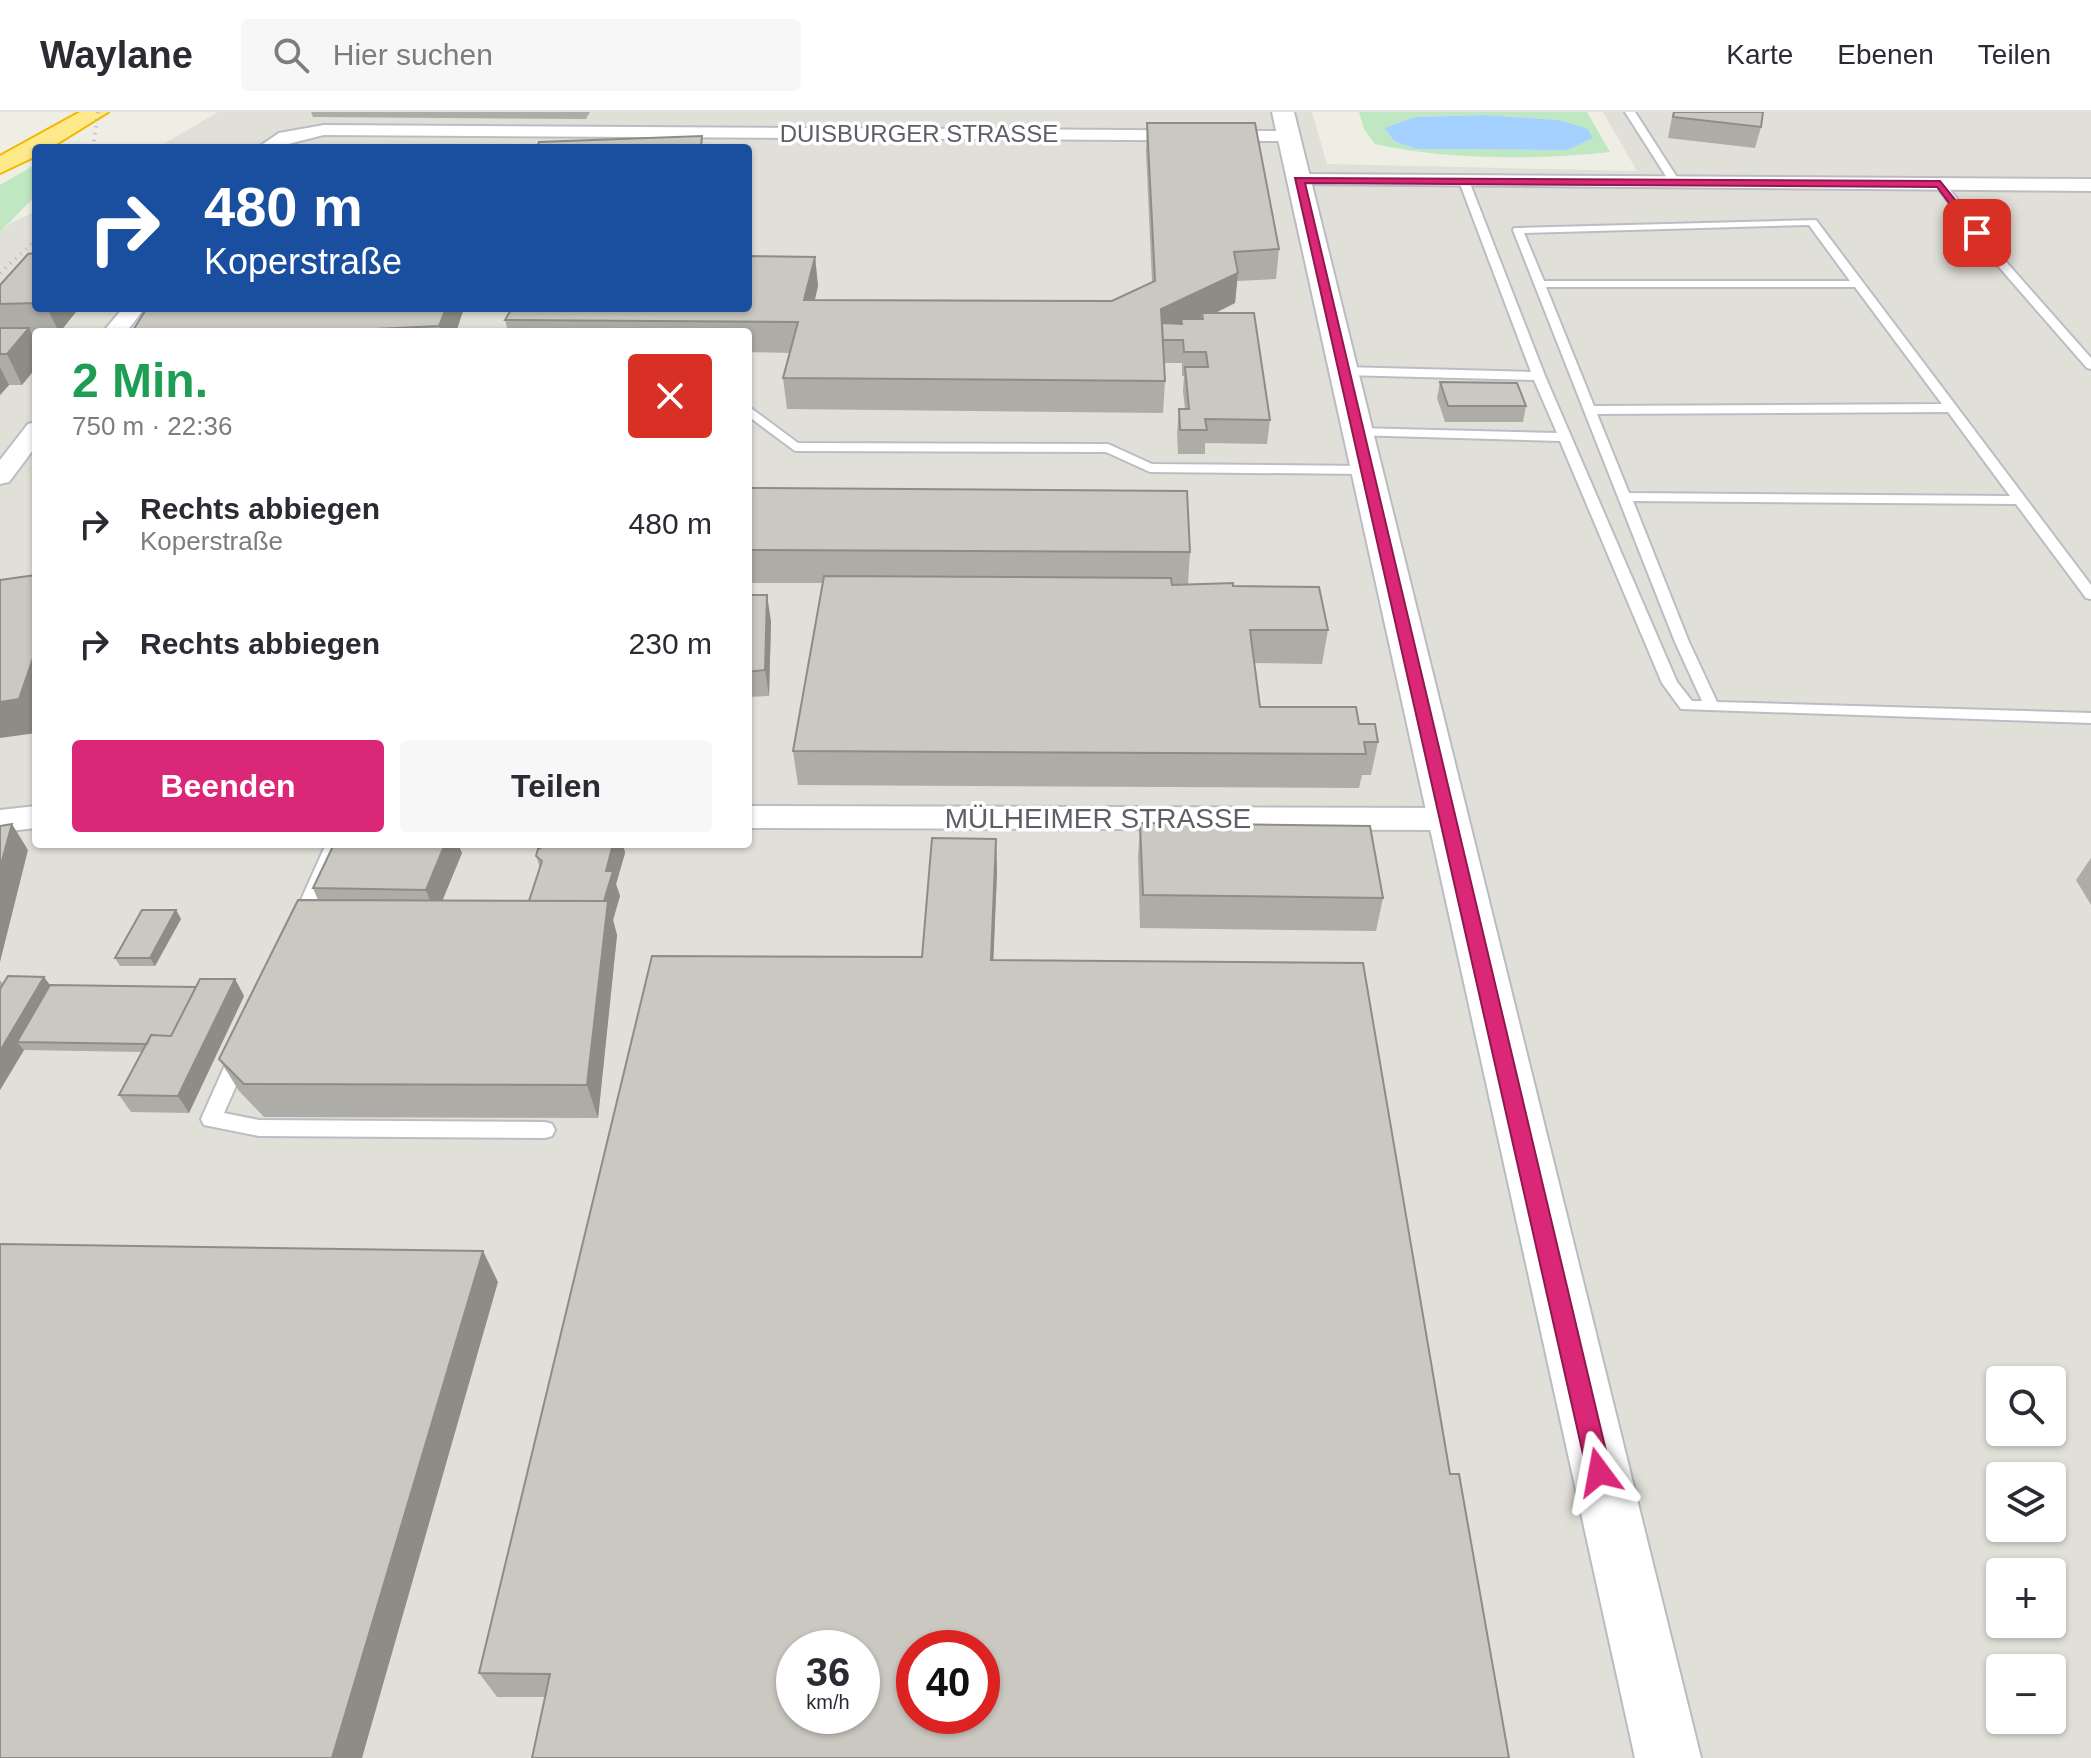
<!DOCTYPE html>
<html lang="de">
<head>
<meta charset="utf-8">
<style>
	body { margin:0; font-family:Helvetica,sans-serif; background:#f7f7f7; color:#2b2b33; height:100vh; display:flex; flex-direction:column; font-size:30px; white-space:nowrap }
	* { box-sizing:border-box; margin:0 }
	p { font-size:26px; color:#7c7c81 }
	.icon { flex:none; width:44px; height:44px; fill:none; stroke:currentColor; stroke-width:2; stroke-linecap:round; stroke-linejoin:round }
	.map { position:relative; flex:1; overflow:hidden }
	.side { position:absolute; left:32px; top:216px; width:720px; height:520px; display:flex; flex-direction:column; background:#fff; border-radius:8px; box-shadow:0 2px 6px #0004 }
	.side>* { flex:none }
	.hud { position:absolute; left:32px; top:32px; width:720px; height:168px; border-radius:8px; box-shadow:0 2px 6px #0004; background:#1a4fa0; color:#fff; overflow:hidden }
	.buttons { position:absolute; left:1986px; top:1254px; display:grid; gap:16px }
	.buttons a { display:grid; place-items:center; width:80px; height:80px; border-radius:8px; background:#fff; box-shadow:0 2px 6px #0004; font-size:40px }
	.speed { position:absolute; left:776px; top:1518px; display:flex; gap:16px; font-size:40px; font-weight:700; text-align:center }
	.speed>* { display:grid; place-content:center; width:104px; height:104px; border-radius:50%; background:#fff; box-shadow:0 2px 6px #0004; line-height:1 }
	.speed small { font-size:20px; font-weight:400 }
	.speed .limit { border:12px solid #d22; background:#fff; color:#111 }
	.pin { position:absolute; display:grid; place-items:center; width:68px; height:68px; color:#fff; margin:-34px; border-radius:16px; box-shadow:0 4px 12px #0006 }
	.me { position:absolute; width:88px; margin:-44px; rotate:347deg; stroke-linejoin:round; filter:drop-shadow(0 0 6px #0008) }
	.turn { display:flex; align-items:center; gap:28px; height:168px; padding:0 40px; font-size:36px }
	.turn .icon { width:104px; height:104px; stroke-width:2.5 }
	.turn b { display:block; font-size:56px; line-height:68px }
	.round { display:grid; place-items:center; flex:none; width:84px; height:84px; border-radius:8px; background:#f7f7f7 }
	.headline { display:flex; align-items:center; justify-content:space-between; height:136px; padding:0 40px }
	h1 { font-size:48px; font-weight:800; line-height:60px; color:#1e9e55 }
	.cta { display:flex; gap:16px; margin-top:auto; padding:16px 40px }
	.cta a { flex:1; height:92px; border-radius:8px; background:#db2777; color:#fff; font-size:32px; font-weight:800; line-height:92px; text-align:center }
	.cta a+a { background:#f7f7f7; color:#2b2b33 }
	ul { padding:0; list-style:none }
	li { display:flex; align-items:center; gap:24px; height:120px; padding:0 40px }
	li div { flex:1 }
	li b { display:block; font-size:30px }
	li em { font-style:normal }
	header { display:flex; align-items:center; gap:48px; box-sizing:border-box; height:112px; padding:0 40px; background:#fff; border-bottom:2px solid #e1e1e2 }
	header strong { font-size:38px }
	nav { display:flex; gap:44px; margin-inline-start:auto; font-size:28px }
	.search { width:560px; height:72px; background:#f7f7f7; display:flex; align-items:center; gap:20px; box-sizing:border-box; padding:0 28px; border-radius:8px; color:#7c7c81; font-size:30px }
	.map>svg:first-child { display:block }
	.industrial { fill:#e0dfd8; fill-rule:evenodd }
	.green { fill:#bfe8c2; fill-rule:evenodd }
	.water { fill:#a4d1ff }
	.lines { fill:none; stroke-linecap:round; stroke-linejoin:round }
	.lane-casing { stroke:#bcbdc4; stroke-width:4 }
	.street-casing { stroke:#bcbdc4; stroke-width:4 }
	.secondary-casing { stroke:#b9bcc3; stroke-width:4 }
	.highway-casing { stroke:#f3b800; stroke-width:4 }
	.lane { fill:#fff; fill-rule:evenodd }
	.street { fill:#fff; fill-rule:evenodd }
	.secondary { fill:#fff; fill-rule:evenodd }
	.highway { fill:#ffea8b; fill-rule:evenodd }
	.rail { stroke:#b7b8b9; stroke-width:4; stroke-dasharray:1 6; stroke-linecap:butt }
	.wall { fill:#aeaca6 }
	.shaded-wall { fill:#8d8c87 }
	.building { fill:#cac8c1; stroke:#8d8c87; stroke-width:2; fill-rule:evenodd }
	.route { fill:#db2777; stroke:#8e194d; stroke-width:2 }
	.labels { text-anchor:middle; stroke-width:7; stroke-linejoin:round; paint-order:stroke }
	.far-street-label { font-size:24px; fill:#5c5f66; stroke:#fff }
	.street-label { font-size:28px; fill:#5c5f66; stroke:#fff }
</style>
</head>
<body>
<header>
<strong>Waylane</strong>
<div class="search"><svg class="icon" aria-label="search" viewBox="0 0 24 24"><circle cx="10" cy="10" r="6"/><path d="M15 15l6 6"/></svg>Hier suchen</div>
<nav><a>Karte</a><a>Ebenen</a><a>Teilen</a></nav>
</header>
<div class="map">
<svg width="2091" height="1646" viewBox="0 0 2091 1646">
	<rect width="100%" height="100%" fill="#efeee4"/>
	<!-- industrial -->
	<path class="industrial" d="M 218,0 L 1312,0 L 1327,52 L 1637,59 L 1603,0 L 2091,0 L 2091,1646 L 0,1646 L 0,120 L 11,111 L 36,99 L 36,196 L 748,196 L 748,36 L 157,36 ZM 36,220 L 748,220 L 748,732 L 36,732 ZM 2000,1268 L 2052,1268 L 2052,1320 L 2000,1320 ZM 2000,1364 L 2052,1364 L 2052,1416 L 2000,1416 ZM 2000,1460 L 2052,1460 L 2052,1512 L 2000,1512 ZM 794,1536 L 862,1536 L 862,1604 L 794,1604 ZM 914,1536 L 982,1536 L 982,1604 L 914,1604 ZM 2000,1556 L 2052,1556 L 2052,1608 L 2000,1608 Z"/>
	<!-- green -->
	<path class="green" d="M 1359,0 L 1587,0 L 1610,40 C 1539,48 1444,48 1375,32 L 1364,17 ZM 1484,3 L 1559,8 L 1566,38 L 1416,37 L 1394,29 L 1384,16 L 1415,5 Z
		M 36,52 L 36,83 L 0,120 L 0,73 Z"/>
	<!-- water -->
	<path class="water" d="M 1484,3 L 1559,8 L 1588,17 L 1593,26 L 1567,38 L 1416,37 L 1394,29 L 1384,16 L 1415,5 Z"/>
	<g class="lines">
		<!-- lane casing -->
		<g class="lane-casing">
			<path id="lane" d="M 1625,0 L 1635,0 L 1680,70 L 1679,72 L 1671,72 Z
				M 1464,66 L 1469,69 L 1545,264 L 1677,570 L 1692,589 L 1702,589 L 1675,530 L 1513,118 L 1514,116 L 1816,108 L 2091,473 L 2091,487 L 2086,486 L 2016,392 L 1633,389 L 1689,530 L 1717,590 L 2091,601 L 2091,611 L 1681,597 L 1662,571 L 1560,329 L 1353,323 L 1351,320 L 1357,316 L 1557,321 L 1534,268 L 1343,263 L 1337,259 L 1343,255 L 1531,260 L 1459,69 ZM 1809,113 L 1850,169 L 1544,169 L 1524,121 ZM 1546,175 L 1855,175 L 1942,292 L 1594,294 ZM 1948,300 L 2010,384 L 1629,381 L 1597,302 Z
				M 1936,70 L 1944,70 L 2000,143 L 2091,246 L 2091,257 L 2087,256 L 1992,147 L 1936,74 Z
				M 748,294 L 798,331 L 1108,332 L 1152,352 L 1366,354 L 1373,358 L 1366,362 L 1150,360 L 1106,340 L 795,339 L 748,304 Z
				M 326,732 L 344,732 L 306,815 L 294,815 L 291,810 Z
				M 240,934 L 247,937 L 250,942 L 224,1001 L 259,1008 L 545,1010 L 552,1012 L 555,1018 L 552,1024 L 545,1026 L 259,1024 L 204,1013 L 201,1007 L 230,942 L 233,937 Z"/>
		</g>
		<!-- street casing -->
		<g class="street-casing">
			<path id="street" d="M 324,13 L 1289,19 L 1298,24 L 1289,29 L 324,23 C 301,28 280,36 257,36 L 279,21 Z
				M 1299,62 L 2091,67 L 2091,79 L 1292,72 L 1290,68 Z
				M 123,196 L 145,196 L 126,220 L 103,220 Z
				M 36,310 L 36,334 L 9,370 L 0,372 L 0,348 L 28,312 Z
				M 36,694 L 36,716 L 0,720 L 0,698 Z
				M 748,694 L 1448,696 L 1459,699 L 1464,707 L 1459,715 L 1448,718 L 748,716 Z"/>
		</g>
		<!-- secondary casing -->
		<g class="secondary-casing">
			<path id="secondary" d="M 1272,0 L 1294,0 L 1701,1646 L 1635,1646 Z"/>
		</g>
		<!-- highway casing -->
		<g class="highway-casing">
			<path id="highway" d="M 80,0 L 108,0 L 50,36 L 36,36 L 36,44 L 0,61 L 0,44 Z"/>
		</g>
		<!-- lane -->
		<use href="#lane" class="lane"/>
		<!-- street -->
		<use href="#street" class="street"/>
		<!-- secondary -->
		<use href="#secondary" class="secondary"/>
		<!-- highway -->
		<use href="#highway" class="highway"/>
		<!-- rail -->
		<path class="rail" d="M 93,36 L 98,0
			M 0,161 L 36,128"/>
	</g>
	<!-- wall -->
	<path class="wall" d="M 311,0 L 590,0 L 586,7 L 313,5 Z
		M 1673,0 L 1763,0 L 1761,15 L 1755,36 L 1668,26 Z
		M 1147,11 L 1279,137 L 1276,167 L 1237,169 L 1235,191 L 1215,201 L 1270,308 L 1267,332 L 1205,331 L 1205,342 L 1178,342 L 1177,321 L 1179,297 L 1185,297 L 1183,279 L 1184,264 L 1182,264 L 1182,251 L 1164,251 L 1165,269 L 1163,301 L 787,297 L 783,266 L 790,241 L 748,240 L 748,220 L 508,220 L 505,208 L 815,145 L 818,174 L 815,188 L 1112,189 L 1152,170 L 1146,39 Z
		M 36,141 L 36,196 L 79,196 L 60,220 L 36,220 L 36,222 L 32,222 L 22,273 L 9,273 L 0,283 L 0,173 Z
		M 464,196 L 456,220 L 132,220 Z
		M 1440,270 L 1526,294 L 1523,310 L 1445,310 L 1437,286 Z
		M 748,376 L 1190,440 L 1188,472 L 1172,472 L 1172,473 L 1233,474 L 1328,518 L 1322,552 L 1254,551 L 1260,595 L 1359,612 L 1378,630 L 1371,663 L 1362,663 L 1359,676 L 798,673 L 793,639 L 823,471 L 748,471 Z
		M 748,483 L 771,509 L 769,584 L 748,585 Z
		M 1140,711 L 1383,786 L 1376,819 L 1140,816 L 1138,745 Z
		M 996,727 L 997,760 L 993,848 L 545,1585 L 497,1585 L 479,1561 Z
		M 548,732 L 623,732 L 625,741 L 616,772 L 620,784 L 613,808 L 617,823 L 598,1006 L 264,1005 L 239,979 L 219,947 L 318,788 L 313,776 L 462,741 L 442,789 L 529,789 L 540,756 L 536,744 Z
		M 2091,746 L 2091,793 L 2076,768 Z
		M 176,798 L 181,807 L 155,854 L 120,854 L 115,846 Z
		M 44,865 L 50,873 L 196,875 L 235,867 L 244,884 L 189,1001 L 131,1000 L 119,983 L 142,940 L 24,938 L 0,978 L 0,868 L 3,872 Z"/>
	<!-- shaded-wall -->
	<path class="shaded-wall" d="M 815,145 L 818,174 L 807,219 L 804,188 Z
		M 1238,161 L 1235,191 L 1203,207 L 1202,201 L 1201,207 L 1162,226 L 1161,197 Z
		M 47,196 L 79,196 L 60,220 L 59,220 Z
		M 446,196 L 464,196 L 456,220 L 441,220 L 439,214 Z
		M 29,216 L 36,230 L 36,256 L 22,273 L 7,242 Z
		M 0,255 L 9,273 L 0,283 Z
		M 767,483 L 771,509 L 769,584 L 765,558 Z
		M 33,546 L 36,546 L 36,621 L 0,626 L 0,590 Z
		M 12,712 L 28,738 L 0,850 L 0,756 Z
		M 996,727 L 997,760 L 992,881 L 991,848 Z
		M 445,732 L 458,732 L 462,741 L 436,804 L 426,778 Z
		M 613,732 L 623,732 L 625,741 L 616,772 L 620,784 L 613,808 L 617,823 L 598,1006 L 587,973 L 606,759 Z
		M 176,798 L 181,807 L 155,854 L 150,846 Z
		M 44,865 L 56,882 L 17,930 L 24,938 L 0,978 L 0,939 Z
		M 235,867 L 244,884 L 189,1001 L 178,984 Z
		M 483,1139 L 498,1170 L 362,1646 L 332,1646 Z"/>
	<!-- building -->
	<path class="building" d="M 1674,0 L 1763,0 L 1761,15 L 1673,5 Z
		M 1147,11 L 1255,11 L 1279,137 L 1234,140 L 1238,161 L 1161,197 L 1165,269 L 783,266 L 798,210 L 505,208 L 512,196 L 748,196 L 748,144 L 815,145 L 804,188 L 1112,189 L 1155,169 Z
		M 702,24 L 701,36 L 537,36 L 539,30 Z
		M 36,141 L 36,191 L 0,192 L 0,173 L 28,142 Z
		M 147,196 L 446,196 L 439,214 L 312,220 L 132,220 Z
		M 1202,201 L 1254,201 L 1270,308 L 1205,307 L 1207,318 L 1180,318 L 1179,297 L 1189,297 L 1185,255 L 1208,255 L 1206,240 L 1184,240 L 1183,228 L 1163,228 L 1162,211 L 1182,212 L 1181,207 L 1203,207 Z
		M 0,216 L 29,216 L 7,242 L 0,242 Z
		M 1440,270 L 1517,271 L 1526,294 L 1448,294 Z
		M 748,376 L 1187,379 L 1190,440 L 748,438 Z
		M 36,463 L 36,546 L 33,546 L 19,587 L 0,590 L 0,468 Z
		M 824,464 L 1171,466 L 1172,473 L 1233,471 L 1233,474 L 1319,475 L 1328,518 L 1250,518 L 1260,595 L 1356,595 L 1359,612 L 1375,612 L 1378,630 L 1364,630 L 1366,642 L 793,639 Z
		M 748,483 L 767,483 L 765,558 L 748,560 Z
		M 1140,711 L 1370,714 L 1383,786 L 1143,783 Z
		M 12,712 L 0,756 L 0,714 Z
		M 932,726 L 996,727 L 991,848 L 1363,851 L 1450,1362 L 1459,1362 L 1509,1646 L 532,1646 L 550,1562 L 479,1561 L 652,844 L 922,845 ZM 794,1536 L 862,1536 L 862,1604 L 794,1604 ZM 914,1536 L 982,1536 L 982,1604 L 914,1604 Z
		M 334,732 L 445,732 L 426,778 L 313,776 Z
		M 548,732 L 613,732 L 606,759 L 613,759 L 604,789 L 529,789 L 542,749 L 536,744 L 538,737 Z
		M 298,788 L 608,789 L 587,973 L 244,972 L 219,947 Z
		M 142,798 L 176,798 L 150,846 L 115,846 Z
		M 8,864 L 44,865 L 0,939 L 0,877 Z
		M 200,867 L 235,867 L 178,984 L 119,983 L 151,923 L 171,924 Z
		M 50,873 L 196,875 L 171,924 L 151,923 L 147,932 L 17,930 Z
		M 0,1132 L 483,1139 L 332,1646 L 0,1646 Z"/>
	<!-- route -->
	<path class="route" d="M 1295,66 L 1940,69 L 1982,121 L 1973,123 L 1937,75 L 1305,71 L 1611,1360 L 1608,1368 L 1599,1371 L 1591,1368 L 1587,1360 Z"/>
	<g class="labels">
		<!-- far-street labels -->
		<g class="far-street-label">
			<text x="919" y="30">DUISBURGER STRASSE</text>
		</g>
		<!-- street labels -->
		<g class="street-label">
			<text x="1098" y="716">MÜLHEIMER STRASSE</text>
		</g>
	</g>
</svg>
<div class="buttons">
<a><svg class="icon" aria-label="search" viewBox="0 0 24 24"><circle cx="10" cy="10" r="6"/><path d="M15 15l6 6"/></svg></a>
<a><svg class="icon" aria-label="layers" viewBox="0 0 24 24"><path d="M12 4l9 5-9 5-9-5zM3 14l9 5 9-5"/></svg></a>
<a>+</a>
<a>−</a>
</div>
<div class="speed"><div>36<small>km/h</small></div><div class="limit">40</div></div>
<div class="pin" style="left:1977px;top:121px;background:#d93025"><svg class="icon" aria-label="arrive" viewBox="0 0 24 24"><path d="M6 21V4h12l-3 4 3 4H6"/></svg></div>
<svg class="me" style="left:1599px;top:1360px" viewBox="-20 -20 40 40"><path d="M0-17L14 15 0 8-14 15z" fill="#db2777" stroke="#fff" stroke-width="4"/></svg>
<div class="hud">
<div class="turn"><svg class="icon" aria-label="right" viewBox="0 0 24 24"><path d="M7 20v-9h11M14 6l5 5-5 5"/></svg><div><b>480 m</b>Koperstraße</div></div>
</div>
<section class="side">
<div class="headline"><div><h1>2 Min.</h1><p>750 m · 22:36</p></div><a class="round" style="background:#d93025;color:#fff"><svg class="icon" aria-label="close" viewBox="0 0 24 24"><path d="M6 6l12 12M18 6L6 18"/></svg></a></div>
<ul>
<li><svg class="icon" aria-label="right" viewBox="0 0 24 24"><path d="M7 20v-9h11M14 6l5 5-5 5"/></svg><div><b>Rechts abbiegen</b><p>Koperstraße</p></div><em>480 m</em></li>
<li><svg class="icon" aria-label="right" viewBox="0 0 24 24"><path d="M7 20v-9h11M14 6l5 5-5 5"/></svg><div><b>Rechts abbiegen</b></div><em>230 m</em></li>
</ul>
<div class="cta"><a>Beenden</a><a>Teilen</a></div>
</section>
</div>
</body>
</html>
